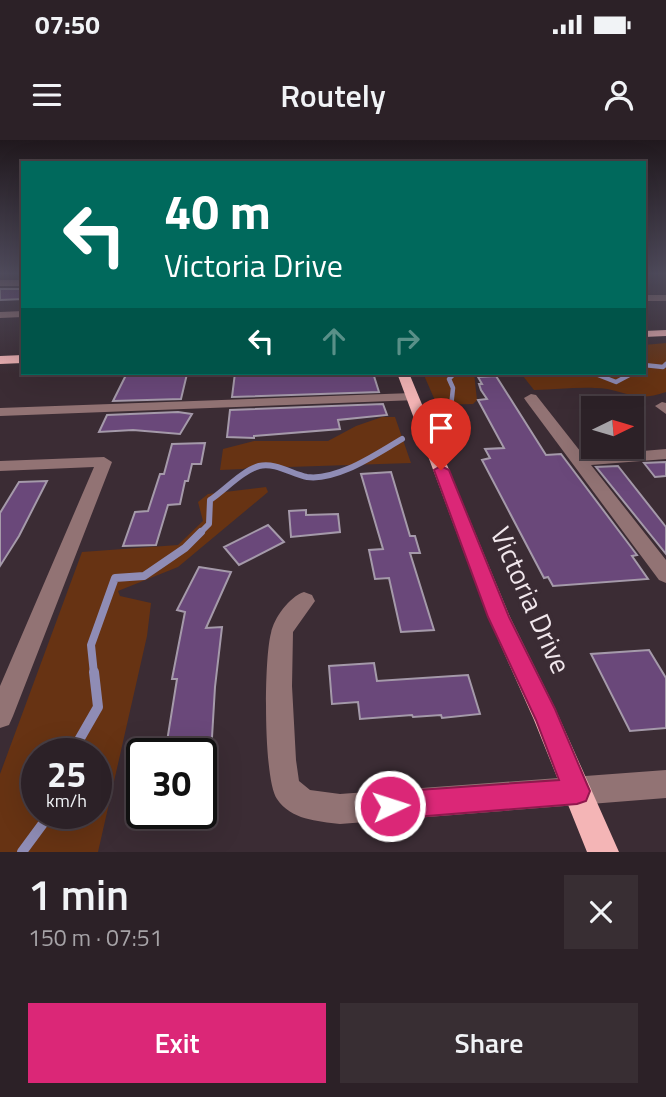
<!DOCTYPE html>
<html lang="en">
<head>
<meta charset="utf-8">
<style>
	body { margin:0; font-family:"Titillium Web",sans-serif; background:#382e33; color:#f1f3f6; height:100vh; display:flex; flex-direction:column; font-size:26px; white-space:nowrap }
	* { box-sizing:border-box; margin:0 }
	p { font-size:23px; color:#a6a3a7 }
	.icon { flex:none; width:38px; height:38px; fill:none; stroke:currentColor; stroke-width:2; stroke-linecap:round; stroke-linejoin:round }
	.map { position:relative; height:712px; overflow:hidden }
	.side { display:flex; flex-direction:column; background:#2c2127; flex:1 }
	.side>* { flex:none }
	.hud { position:absolute; left:21px; top:21px; width:625px; height:214px; border-radius:0px; box-shadow:0 7px 28px #0002,0 0 0 2px #483e44; background:#00695c; color:#fff; overflow:hidden }
	.needle { width:46px; rotate:85deg }
	.controls { position:absolute; left:581px; top:256px; display:grid; gap:14px }
	.controls a { display:grid; place-items:center; width:63px; height:63px; border-radius:0px; background:#2c2127; box-shadow:0 7px 28px #0002,0 0 0 2px #483e44; font-size:35px }
	.speed { position:absolute; left:21px; top:598px; display:flex; gap:14px; font-size:35px; font-weight:700; text-align:center }
	.speed>* { display:grid; place-content:center; width:91px; height:91px; border-radius:50%; background:#2c2127; box-shadow:0 7px 28px #0002,0 0 0 2px #483e44; line-height:1 }
	.speed small { font-size:18px; font-weight:400 }
	.speed .limit { border:4px solid #111; border-radius:10px; background:#fff; color:#111 }
	.pin { position:absolute; display:grid; place-items:center; width:60px; height:60px; color:#fff; margin:-72px -30px; border-radius:50% 50% 50% 0; rotate:-45deg; box-shadow:0 0 7px #0007 }
	.pin .icon { rotate:45deg }
	.me { position:absolute; width:77px; margin:-38px; rotate:86deg; stroke-linejoin:round; filter:drop-shadow(0 0 5px #0008) }
	.turn { display:flex; align-items:center; gap:24px; height:147px; padding:0 28px; font-size:32px }
	.turn .icon { width:91px; height:91px; stroke-width:2.5 }
	.turn b { display:block; font-size:49px; line-height:60px }
	.lanes { display:flex; align-items:center; height:66px; padding:0 28px; background:#0003; justify-content:center; gap:35px; direction:ltr }
	.lanes .off { opacity:.35 }
	.round { display:grid; place-items:center; flex:none; width:74px; height:74px; border-radius:0px; background:#382e33 }
	.headline { display:flex; align-items:center; justify-content:space-between; height:119px; padding:0 28px }
	h1 { font-size:42px; font-weight:600; line-height:52px }
	.cta { display:flex; gap:14px; margin-top:auto; padding:14px 28px }
	.cta a { flex:1; height:80px; border-radius:0px; background:#db2777; color:#fff; font-size:28px; font-weight:600; line-height:80px; text-align:center }
	.cta a+a { background:#382e33; color:#f1f3f6 }
	.status { display:flex; justify-content:space-between; align-items:center; height:49px; padding:0 35px; background:#2c2127; direction:ltr }
	.status svg { height:19px; fill:currentColor }
	header { display:flex; justify-content:space-between; align-items:center; height:91px; padding:0 28px; background:#2c2127; font-size:32px; font-weight:600 }
	.map>svg:first-child { display:block }
	.green { fill:#673313; fill-rule:evenodd }
	.lines { fill:none; stroke-linecap:round; stroke-linejoin:round }
	.stream-far3 { stroke:#8f8cb5; stroke-width:4.5 }
	.stream-far2 { stroke:#8f8cb5; stroke-width:6 }
	.stream-far1 { stroke:#8f8cb5; stroke-width:8 }
	.stream { stroke:#8f8cb5; stroke-width:10 }
	.building { fill:#6a487a; stroke:#a59aaa; stroke-width:2 }
	.minor { fill:#927374; fill-rule:evenodd }
	.major { fill:#f4b5b6; fill-rule:evenodd }
	.route { fill:#db2777; stroke:#8e194d; stroke-width:2 }
	.labels { text-anchor:middle; stroke-width:7; stroke-linejoin:round; paint-order:stroke }
	.near-street-label { font-size:28px; fill:#f1e7ec; stroke:#3b2c34 }
</style>
</head>
<body>
<div class="status"><b>07:50</b><svg viewBox="0 0 49 12"><path d="M0 12V9h3v3zM5 12V6h3v6zM10 12V3h3v9zM15 12V0h3v12zM26 1h20v11H26zM47 4h2v5h-2z"/></svg></div>
<header><svg class="icon" aria-label="menu" viewBox="0 0 24 24"><path d="M4 6h16M4 12h16M4 18h16"/></svg>Routely<svg class="icon" aria-label="person" viewBox="0 0 24 24"><circle cx="12" cy="8" r="4"/><path d="M4 21q1-7 8-7t8 7"/></svg></header>
<div class="map">
<svg width="666" height="712" viewBox="0 0 666 712">
	<rect width="100%" height="100%" fill="#3b2c34"/>
	<!-- green -->
	<path class="green" d="M 666,203 L 666,252 C 633,264 623,248 595,248 C 575,247 554,250 534,250 L 523,236 L 474,233 L 477,260 L 473,264 L 437,265 L 423,233 L 644,233 L 644,205 Z
		M 382,277 L 395,277 L 411,323 L 288,327 L 261,323 L 243,329 L 220,330 L 223,309 L 254,301 L 328,301 L 356,286 Z
		M 266,347 L 268,352 L 178,427 L 118,451 L 120,456 L 151,463 L 147,496 L 98,712 L 0,712 L 0,634 L 82,412 L 178,405 L 203,381 L 198,362 L 208,354 ZM 37,614 L 96,614 L 96,674 L 37,674 Z"/>
	<g class="lines">
		<!-- stream-far3 -->
		<path class="stream-far3" d="M 644,225 L 663,227 L 666,224
			M 593,233 L 616,242 L 633,233
			M 451,267 L 453,248 L 449,239 L 455,233
			M 457,280 L 459,285"/>
		<!-- stream-far2 -->
		<path class="stream-far2" d="M 454,290 L 461,289 L 459,283
			M 199,394 L 209,384 L 210,360 C 225,350 242,331 259,326 C 275,322 292,334 307,337 C 338,341 376,314 402,299"/>
		<!-- stream-far1 -->
		<path class="stream-far1" d="M 94,534 L 91,505 L 115,438 L 144,436 L 185,408 L 201,392"/>
		<!-- stream -->
		<path class="stream" d="M 71,614 L 98,567 L 94,532
			M 22,712 L 50,674"/>
	</g>
	<!-- building -->
	<path class="building" d="M 0,149 L 23,149 L 23,159 L 0,160 Z
		M 171,233 L 187,234 L 181,259 L 113,261 L 126,235 Z
		M 235,233 L 373,233 L 379,252 L 232,257 Z
		M 496,236 L 546,315 L 561,314 L 637,415 L 632,416 L 648,439 L 553,446 L 548,437 L 544,438 L 482,320 L 490,318 L 485,309 L 504,308 L 478,260 L 487,259 L 481,250 L 479,244 L 482,244 L 478,237 Z
		M 383,264 L 387,275 L 338,280 L 340,289 L 254,296 L 254,298 L 227,297 L 230,270 Z
		M 178,272 L 192,274 L 180,294 L 133,290 L 99,292 L 107,275 Z
		M 205,303 L 201,324 L 192,324 L 188,341 L 185,341 L 180,364 L 168,365 L 156,405 L 123,406 L 135,372 L 148,371 L 160,334 L 164,334 L 172,304 Z
		M 666,322 L 666,336 L 655,337 L 644,323 Z
		M 618,326 L 666,387 L 666,414 L 596,327 Z
		M 391,332 L 410,396 L 415,396 L 420,413 L 410,413 L 434,490 L 401,492 L 389,438 L 375,439 L 369,410 L 383,409 L 361,334 Z
		M 47,341 L 19,396 L 0,426 L 0,373 L 19,342 Z
		M 306,370 L 306,375 L 338,374 L 340,392 L 291,397 L 289,371 Z
		M 268,385 L 284,402 L 239,425 L 224,407 Z
		M 199,427 L 231,432 L 206,488 L 222,487 L 215,547 L 211,614 L 165,614 L 177,539 L 172,539 L 185,472 L 177,470 Z
		M 649,510 L 666,538 L 666,588 L 630,591 L 591,514 Z
		M 374,523 L 377,541 L 468,535 L 480,574 L 442,578 L 441,575 L 413,577 L 412,575 L 360,579 L 358,562 L 332,564 L 329,526 Z"/>
	<g class="lines">
		<!-- minor -->
		<path class="minor" d="M 0,140 L 23,140 L 23,146 L 0,146 Z
			M 644,155 L 666,155 L 666,161 L 644,161 Z
			M 23,171 L 23,177 L 0,178 L 0,172 Z
			M 412,253 L 417,254 L 417,260 L 0,276 L 0,268 Z
			M 531,254 L 536,255 L 584,316 L 666,309 L 666,319 L 591,325 L 666,420 L 666,443 L 659,440 L 526,261 L 524,258 Z
			M 662,262 L 666,263 L 666,274 L 655,266 Z
			M 104,317 L 112,322 L 13,576 L 9,585 L 0,588 L 0,546 L 94,327 L 0,331 L 0,321 Z
			M 304,452 L 312,455 L 315,461 L 293,492 L 292,546 L 296,620 L 299,641 L 310,650 L 340,654 L 666,630 L 666,658 L 340,684 C 317,681 291,680 277,659 C 263,639 264,518 271,493 C 274,478 289,457 304,452 Z"/>
		<!-- major -->
		<path class="major" d="M 666,190 L 666,196 L 644,197 L 644,191 Z
			M 23,215 L 23,223 L 0,224 L 0,216 Z
			M 397,233 L 409,233 L 510,477 L 555,568 L 619,712 L 587,712 L 534,580 L 488,477 Z"/>
	</g>
	<!-- sky -->
	<linearGradient id="sky" x2="0" y2="1"><stop stop-color="#20181d"/><stop offset="0.57" stop-color="#4f4b5c"/><stop offset="1" stop-color="#4f4b5c" stop-opacity="0"/></linearGradient>
	<rect width="666" height="234" fill="url(#sky)"/>
	<!-- route -->
	<path class="route" d="M 441,326 L 449,330 L 509,477 L 555,569 L 586,642 L 590,651 L 586,661 L 577,664 L 390,679 L 381,675 L 377,666 L 381,656 L 390,652 L 559,640 L 536,580 L 488,477 L 434,330 Z"/>
	<g class="labels">
		<!-- near-street labels -->
		<g class="near-street-label">
			<text transform="translate(531 460) rotate(66)" y="10">Victoria Drive</text>
		</g>
	</g>
</svg>
<div class="controls">
<a><svg class="needle" viewBox="-14 -14 28 28"><path d="M0-13l5 13h-10z" fill="#e53935"/><path d="M0 13l5-13h-10z" fill="#a6a3a7"/></svg></a>
</div>
<div class="speed"><div>25<small>km/h</small></div><div class="limit">30</div></div>
<div class="pin" style="left:441px;top:330px;background:#d93025"><svg class="icon" aria-label="arrive" viewBox="0 0 24 24"><path d="M6 21V4h12l-3 4 3 4H6"/></svg></div>
<svg class="me" style="left:390px;top:666px" viewBox="-20 -20 40 40"><circle r="17" fill="#db2777" stroke="#fff" stroke-width="3"/><path d="M0-11L8 9 0 5-8 9z" fill="#fff"/></svg>
<div class="hud">
<div class="turn"><svg class="icon" aria-label="left" viewBox="0 0 24 24"><path d="M17 20v-9H6M10 6l-5 5 5 5"/></svg><div><b>40 m</b>Victoria Drive</div></div>
<div class="lanes"><svg class="icon" aria-label="left" viewBox="0 0 24 24"><path d="M17 20v-9H6M10 6l-5 5 5 5"/></svg><svg class="icon off" aria-label="ahead" viewBox="0 0 24 24"><path d="M12 20V5M6 11l6-6 6 6"/></svg><svg class="icon off" aria-label="right" viewBox="0 0 24 24"><path d="M7 20v-9h11M14 6l5 5-5 5"/></svg></div>
</div>
</div>
<section class="side">
<div class="headline"><div><h1>1 min</h1><p>150 m · 07:51</p></div><a class="round"><svg class="icon" aria-label="close" viewBox="0 0 24 24"><path d="M6 6l12 12M18 6L6 18"/></svg></a></div>
<div class="cta"><a>Exit</a><a>Share</a></div>
</section>
</body>
</html>
